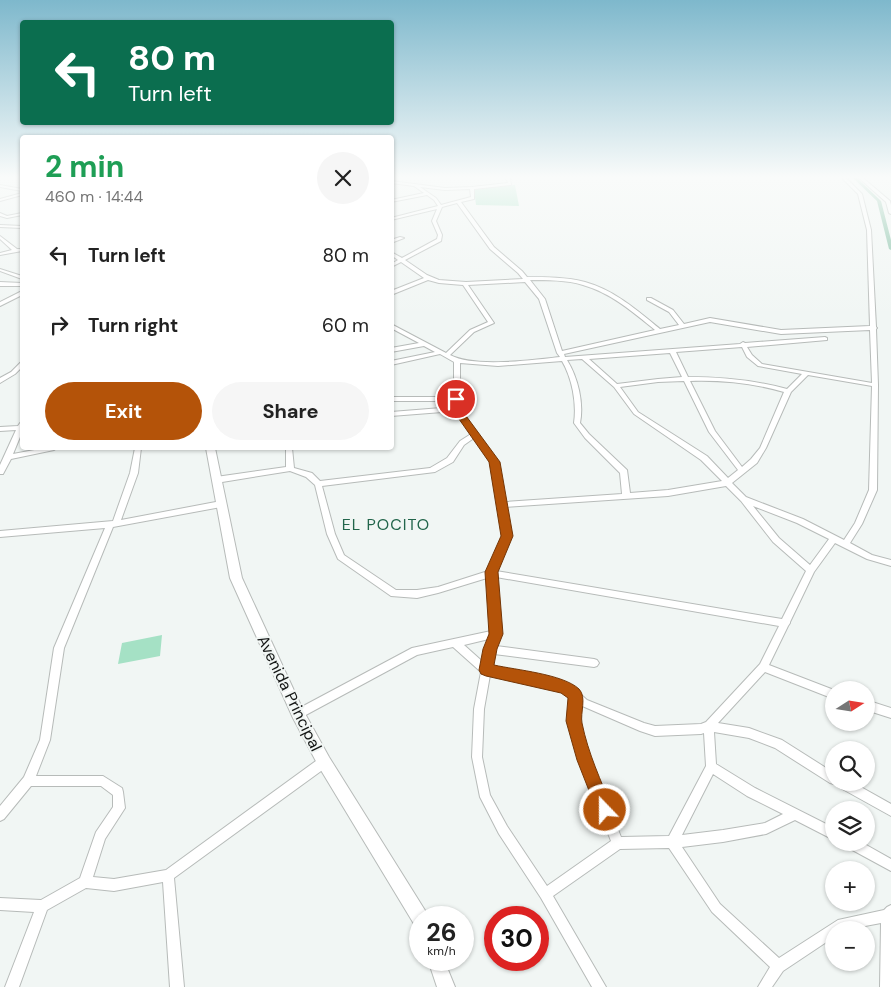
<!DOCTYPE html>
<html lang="en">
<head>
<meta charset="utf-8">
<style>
	body { margin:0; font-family:"DM Sans",sans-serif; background:#f6f6f6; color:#222; height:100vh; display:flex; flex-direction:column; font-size:19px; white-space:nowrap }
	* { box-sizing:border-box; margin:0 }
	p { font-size:16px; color:#767676 }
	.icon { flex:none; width:28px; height:28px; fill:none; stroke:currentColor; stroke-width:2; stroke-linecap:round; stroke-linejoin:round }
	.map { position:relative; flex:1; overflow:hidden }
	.drawer { position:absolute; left:20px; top:135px; width:374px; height:315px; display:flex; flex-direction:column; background:#fff; border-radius:5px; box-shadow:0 1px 4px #0004 }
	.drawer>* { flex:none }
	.hud { position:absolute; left:20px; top:20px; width:374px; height:105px; border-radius:5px; box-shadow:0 1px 4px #0004; background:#0b6e4f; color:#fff; overflow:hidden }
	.needle { width:32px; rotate:78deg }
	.fabs { position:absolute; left:825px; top:681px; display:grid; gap:10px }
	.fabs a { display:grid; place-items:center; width:50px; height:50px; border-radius:50%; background:#fff; box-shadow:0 1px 4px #0004; font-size:25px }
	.speed { position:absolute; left:409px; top:906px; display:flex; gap:10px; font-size:25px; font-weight:700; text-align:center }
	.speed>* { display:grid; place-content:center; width:65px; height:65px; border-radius:50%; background:#fff; box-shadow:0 1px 4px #0004; line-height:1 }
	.speed small { font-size:12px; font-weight:400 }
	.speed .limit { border:8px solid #d22; background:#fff; color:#111 }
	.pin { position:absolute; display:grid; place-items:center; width:42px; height:42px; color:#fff; margin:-21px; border:2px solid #fff; border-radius:50%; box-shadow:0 1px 5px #0007 }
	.me { position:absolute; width:55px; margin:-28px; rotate:338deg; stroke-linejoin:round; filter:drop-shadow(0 0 4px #0008) }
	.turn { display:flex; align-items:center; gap:18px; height:105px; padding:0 25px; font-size:22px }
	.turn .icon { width:65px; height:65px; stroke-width:2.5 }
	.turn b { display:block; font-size:35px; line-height:42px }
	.round { display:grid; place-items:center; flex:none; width:52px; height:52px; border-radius:26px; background:#f6f6f6 }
	.summary { display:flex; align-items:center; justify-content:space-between; height:85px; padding:0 25px }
	h1 { font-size:30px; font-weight:700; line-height:38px; color:#1e9e55 }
	.cta { display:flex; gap:10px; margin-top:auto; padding:10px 25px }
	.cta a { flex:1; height:58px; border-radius:30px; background:#b45309; color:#fff; font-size:20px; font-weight:700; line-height:58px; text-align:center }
	.cta a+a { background:#f6f6f6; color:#222 }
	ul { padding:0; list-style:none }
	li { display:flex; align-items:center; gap:15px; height:70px; padding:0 25px }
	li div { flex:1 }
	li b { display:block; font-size:19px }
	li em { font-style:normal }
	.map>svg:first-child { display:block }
	.green { fill:#a5e1c5 }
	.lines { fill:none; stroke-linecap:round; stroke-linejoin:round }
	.canal { fill:#7fbda1; fill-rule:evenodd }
	.street-casing { stroke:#b7bbb9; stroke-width:2 }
	.secondary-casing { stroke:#b7bbb9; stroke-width:2 }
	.street { fill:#fff; fill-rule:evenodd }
	.secondary { fill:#fff; fill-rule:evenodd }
	.route { fill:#b45309; stroke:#753606 }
	.labels { text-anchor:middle; stroke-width:4; stroke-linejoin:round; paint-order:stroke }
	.quarter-label { font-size:16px; letter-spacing:1px; fill:#22654b; stroke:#f1f6f4 }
	.near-street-label { font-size:16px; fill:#131514; stroke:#f1f6f4 }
</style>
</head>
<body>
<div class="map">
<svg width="891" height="987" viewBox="0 0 891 987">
	<rect width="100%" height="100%" fill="#f1f6f4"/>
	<!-- green -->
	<path class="green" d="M 515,185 L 519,206 L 476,205 L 474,189 Z
		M 162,635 L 160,656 L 118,664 L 122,643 Z"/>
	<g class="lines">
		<!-- canal -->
		<path class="canal" d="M 853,178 L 857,178 L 881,201 L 891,240 L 891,250 L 889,249 L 877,201 Z"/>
		<!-- street casing -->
		<g class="street-casing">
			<path id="street" d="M 506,178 L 510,178 L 511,185 L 474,189 L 474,199 L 461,202 L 494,247 L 522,271 L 527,277 C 547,277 566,277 585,282 C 614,290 637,310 660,329 L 679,325 L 669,312 L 647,300 L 647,298 L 651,298 L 673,310 L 684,324 L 710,318 L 781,330 L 870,326 L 867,230 L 858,194 L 842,178 L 846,178 L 862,194 L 871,230 L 876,327 L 877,328 L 876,329 L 878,385 L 877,490 L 862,524 L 850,543 L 872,555 L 891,560 L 891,566 L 867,559 L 835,543 L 814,572 L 790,622 L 790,623 L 788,626 L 769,665 L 834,690 L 834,699 L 765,672 L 718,723 L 749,728 L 782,740 L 834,773 L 834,782 L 852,782 L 891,804 L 891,816 L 837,786 L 836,783 L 834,784 L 830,783 L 775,748 L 749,738 L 714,732 L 716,764 L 755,788 L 834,828 L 834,840 L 795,820 L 766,834 L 723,842 L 682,847 L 720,904 L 779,958 L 838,920 L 884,910 L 887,907 L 891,905 L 891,987 L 880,987 L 881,923 L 844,930 L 834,930 L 834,937 L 783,971 L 772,987 L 758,987 L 770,967 L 712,912 L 669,848 L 620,849 L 553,896 L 606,987 L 592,987 L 541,898 L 499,834 L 480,797 L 472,757 L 474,709 L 481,672 L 453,647 L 417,655 L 302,717 L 298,719 L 294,717 L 293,714 L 294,711 L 412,648 L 491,631 L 487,578 L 438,593 L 417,598 L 391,596 L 338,559 L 327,534 L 315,485 L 306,477 L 290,471 L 216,483 L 212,480 L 216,477 L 286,467 L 286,448 L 292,448 L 294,468 L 312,473 L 320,481 L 430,468 L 447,458 L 460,441 L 471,434 L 455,411 L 391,416 L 391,412 L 454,407 L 454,401 L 391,401 L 391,397 L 454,397 L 454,362 L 440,354 L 391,365 L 391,361 L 435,352 L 424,346 L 391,352 L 391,348 L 419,343 L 391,328 L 391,324 L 446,353 L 470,330 L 488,322 L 463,285 L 439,283 L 428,280 L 391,295 L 391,291 L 424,278 L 401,262 L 391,267 L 391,264 L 398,260 L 391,255 L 391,252 L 402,258 L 437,239 L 438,235 L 432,221 L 437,209 L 391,220 L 391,218 L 438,206 L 434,200 L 427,195 L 391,202 L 391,200 L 424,193 L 414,186 L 391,183 L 391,181 L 445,188 L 472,187 L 508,183 ZM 420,187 L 445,190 L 470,189 L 471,197 L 441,205 L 436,198 ZM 457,203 L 490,249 L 518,273 L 523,279 L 466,282 L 439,280 L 427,275 L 405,260 L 441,241 L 442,235 L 436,221 L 442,207 ZM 530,280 C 548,280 566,280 583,285 C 611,293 633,312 655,330 L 562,351 L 545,299 ZM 525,282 L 539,299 L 557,353 L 560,357 C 532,360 474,368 450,355 L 474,332 L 494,323 L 468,285 ZM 710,322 L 781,334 L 870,330 L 872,383 L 762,364 L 752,355 L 747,347 L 827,340 L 827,338 L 825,337 L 745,343 L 743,342 L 740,344 L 565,357 L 564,354 ZM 742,347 L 747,357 L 758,366 L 802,374 L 787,389 C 754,380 722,377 688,377 L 676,352 ZM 670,353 L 682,377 L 658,379 L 617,384 L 589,359 ZM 582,359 L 614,387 L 634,414 L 701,460 L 722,481 L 668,490 L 630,493 L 627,470 L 589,434 L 580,423 C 584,403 578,378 567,360 ZM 562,361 C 572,378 577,403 574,423 L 585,438 L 620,473 L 622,494 L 505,502 L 498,462 L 460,409 L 460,363 L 498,366 ZM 808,375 L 872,386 L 869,490 L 855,523 L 844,540 L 803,519 L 746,497 L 732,483 L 757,463 L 766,448 L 791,392 ZM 684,381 L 709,432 L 738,470 L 728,478 L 707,456 L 638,412 L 620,387 L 658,382 ZM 690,381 C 722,380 753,383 784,392 L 760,448 L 751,459 L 742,467 L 715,431 ZM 474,438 L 490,462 L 503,536 L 488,571 L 438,587 L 417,590 L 396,590 L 344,555 L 335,534 L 322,486 L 435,472 L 453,462 L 464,445 ZM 726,486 L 741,501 L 773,542 L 806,571 L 782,619 L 496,571 L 511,536 L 506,507 L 668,496 ZM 753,506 L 797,523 L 829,539 L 810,565 L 779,538 ZM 496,577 L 779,626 L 760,664 L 706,722 L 701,724 L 655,726 L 644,723 L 587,700 L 578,692 L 565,684 L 491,667 L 494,654 L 594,667 L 597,666 L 599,663 L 597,660 L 594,659 L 496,646 L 501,634 ZM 489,639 L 485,649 L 483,662 L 464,645 ZM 490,675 L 562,692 L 570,698 L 569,721 L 580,760 L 611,841 L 547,886 L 507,826 L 490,795 L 482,757 L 484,709 ZM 580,705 L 640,731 L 655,736 L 701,734 L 704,733 L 706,766 L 669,836 L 621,837 L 590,760 L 579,721 ZM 713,774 L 747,796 L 783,814 L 765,823 L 723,830 L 682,835 Z
				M 859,178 L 863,178 L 890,201 L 891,205 L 891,214 L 889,213 L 886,202 Z
				M 0,185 L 22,189 L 22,191 L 0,187 Z
				M 22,193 L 22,195 L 0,201 L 0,199 Z
				M 0,213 L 7,216 L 22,213 L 22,215 L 7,218 L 0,216 Z
				M 0,225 L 22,226 L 22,228 L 0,227 Z
				M 0,236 L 17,249 L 22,249 L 22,251 L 0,255 L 0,253 L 12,250 L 0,239 Z
				M 400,237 L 404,238 L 391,243 L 391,240 Z
				M 0,269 L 22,276 L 22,279 L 0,271 Z
				M 0,282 L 22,283 L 22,286 L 0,286 Z
				M 20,292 L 22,292 L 22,295 L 0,306 L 0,302 Z
				M 22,362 L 22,367 L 15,374 L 0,383 L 0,378 L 11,372 L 20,363 Z
				M 20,423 L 22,423 L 22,432 L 13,454 L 45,448 L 57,448 L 54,450 L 11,459 L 3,474 L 0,474 L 0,465 L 16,430 L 0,431 L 0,427 L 18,426 Z
				M 135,448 L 141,448 L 138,473 L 121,520 L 221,501 L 225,504 L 221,507 L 113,527 L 64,648 L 50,740 L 36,776 L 103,776 L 122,788 L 123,792 L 125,808 L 105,839 L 93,877 L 114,879 L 166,870 L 320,758 L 324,757 L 328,758 L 329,762 L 328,766 L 174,878 L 184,987 L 170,987 L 163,882 L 114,891 L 86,888 L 47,910 L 19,987 L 5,987 L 34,912 L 0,910 L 0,898 L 41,900 L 80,878 L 96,832 L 113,807 L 113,795 L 101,786 L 31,786 L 4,819 L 0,821 L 0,806 L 24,777 L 40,740 L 54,648 L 105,528 L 0,537 L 0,531 L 113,521 L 130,473 Z
				M 866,700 L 891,708 L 891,718 L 866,710 Z
				M 844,842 L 861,842 L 891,859 L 891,871 L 845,846 Z"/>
		</g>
		<!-- secondary casing -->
		<g class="secondary-casing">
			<path id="secondary" d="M 206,448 L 215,448 L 242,578 L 303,710 L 329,757 L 426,912 L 428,918 L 420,918 L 420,926 L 414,924 L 319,767 L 293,718 L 230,578 Z
				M 428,960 L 444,960 L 455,987 L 437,987 Z"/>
		</g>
		<!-- street -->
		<use href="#street" class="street"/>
		<!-- secondary -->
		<use href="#secondary" class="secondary"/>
	</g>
	<!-- sky -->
	<linearGradient id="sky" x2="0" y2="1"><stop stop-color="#7eb8cc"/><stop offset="0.56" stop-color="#f9fbfa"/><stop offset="1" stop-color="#f9fbfa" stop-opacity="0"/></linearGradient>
	<rect width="891" height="316" fill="url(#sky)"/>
	<!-- route -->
	<path class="route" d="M 456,396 L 461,399 L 461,409 L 500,462 L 513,536 L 498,572 L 503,634 L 497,649 L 494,665 C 516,670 563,674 579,689 C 587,697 580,713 582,723 C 588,753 601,781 613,810 L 611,816 L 605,818 L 599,816 L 577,760 L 566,721 L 568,698 L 561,693 L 486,676 L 481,674 L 479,670 L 483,649 L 489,634 L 485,572 L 501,536 L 489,462 L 452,409 L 451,399 Z"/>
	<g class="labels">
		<!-- quarter labels -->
		<g class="quarter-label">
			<text x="386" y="530">EL POCITO</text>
		</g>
		<!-- near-street labels -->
		<g class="near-street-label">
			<text transform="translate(290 693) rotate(64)" y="6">Avenida Principal</text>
		</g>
	</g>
</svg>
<div class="fabs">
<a><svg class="needle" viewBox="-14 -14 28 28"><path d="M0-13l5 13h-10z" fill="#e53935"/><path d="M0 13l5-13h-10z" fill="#767676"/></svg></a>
<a><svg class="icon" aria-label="search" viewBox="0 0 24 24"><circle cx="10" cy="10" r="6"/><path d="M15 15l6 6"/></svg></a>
<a><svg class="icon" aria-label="layers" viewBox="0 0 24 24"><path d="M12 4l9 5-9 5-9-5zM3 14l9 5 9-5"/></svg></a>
<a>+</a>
<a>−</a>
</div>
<div class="speed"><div>26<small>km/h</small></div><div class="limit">30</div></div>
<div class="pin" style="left:456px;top:399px;background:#d93025"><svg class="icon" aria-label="arrive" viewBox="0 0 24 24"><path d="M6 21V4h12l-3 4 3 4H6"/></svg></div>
<svg class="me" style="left:605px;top:810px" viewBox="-20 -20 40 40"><circle r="17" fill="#b45309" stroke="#fff" stroke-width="3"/><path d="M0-11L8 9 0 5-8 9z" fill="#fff"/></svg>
<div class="hud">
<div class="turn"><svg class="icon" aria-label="left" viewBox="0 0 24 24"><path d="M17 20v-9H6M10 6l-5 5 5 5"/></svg><div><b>80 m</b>Turn left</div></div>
</div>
<section class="drawer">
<div class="summary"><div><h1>2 min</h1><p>460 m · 14:44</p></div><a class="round"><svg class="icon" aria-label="close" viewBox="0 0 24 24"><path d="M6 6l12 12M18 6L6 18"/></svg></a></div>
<ul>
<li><svg class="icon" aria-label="left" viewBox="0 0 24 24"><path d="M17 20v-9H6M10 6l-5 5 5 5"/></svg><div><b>Turn left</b></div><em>80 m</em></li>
<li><svg class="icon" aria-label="right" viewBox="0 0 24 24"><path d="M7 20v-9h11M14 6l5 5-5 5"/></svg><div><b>Turn right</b></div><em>60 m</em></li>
</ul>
<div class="cta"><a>Exit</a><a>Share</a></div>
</section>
</div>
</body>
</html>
